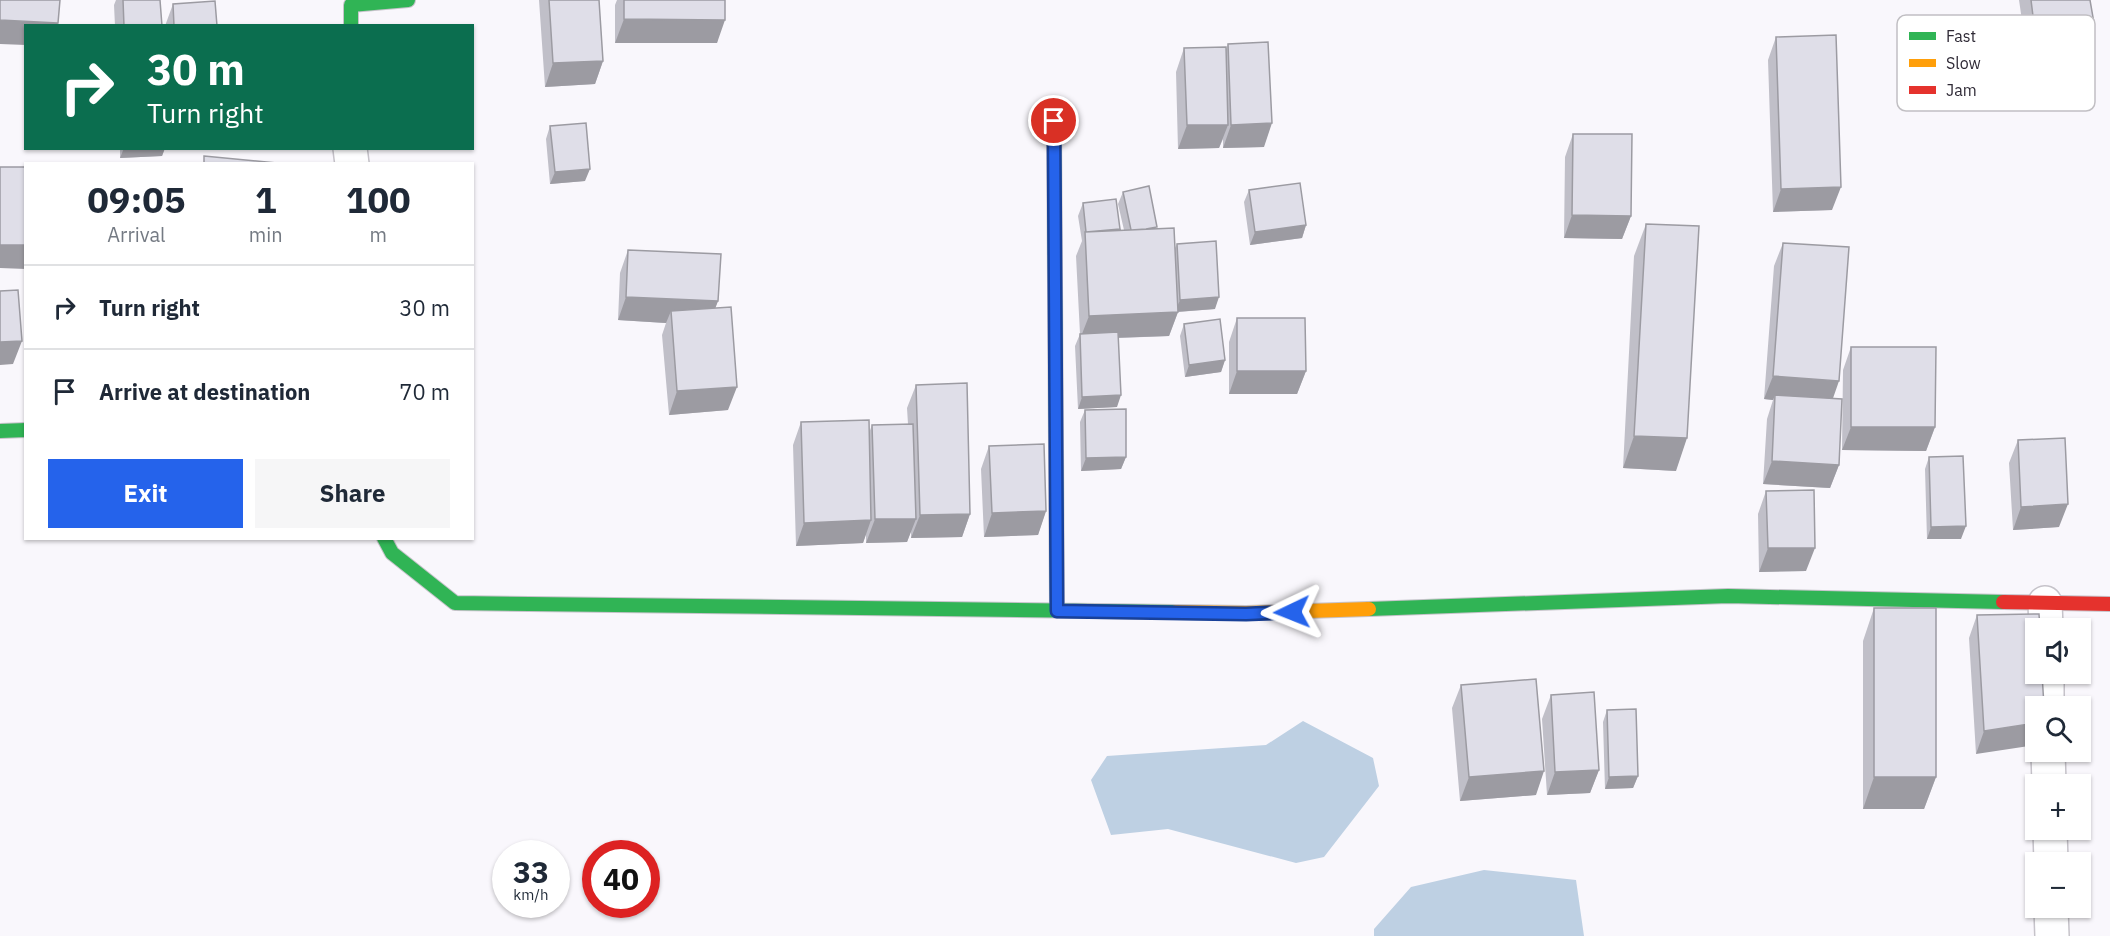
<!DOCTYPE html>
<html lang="en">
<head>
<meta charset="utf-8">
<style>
	body { margin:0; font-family:"IBM Plex Sans",sans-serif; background:#f6f6f7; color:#1f2937; height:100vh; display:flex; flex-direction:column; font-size:22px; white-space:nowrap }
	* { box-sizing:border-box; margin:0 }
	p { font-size:20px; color:#747a83 }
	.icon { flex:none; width:33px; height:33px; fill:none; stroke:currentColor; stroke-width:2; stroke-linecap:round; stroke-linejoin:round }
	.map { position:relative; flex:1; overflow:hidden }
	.side { position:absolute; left:24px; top:162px; width:450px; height:378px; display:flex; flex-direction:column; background:#fff; border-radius:0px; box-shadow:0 2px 4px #0004 }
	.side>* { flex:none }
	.guide { position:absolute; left:24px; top:24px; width:450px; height:126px; border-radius:0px; box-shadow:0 2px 4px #0004; background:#0b6e4f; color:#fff; overflow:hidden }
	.fabs { position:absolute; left:2025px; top:618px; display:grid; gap:12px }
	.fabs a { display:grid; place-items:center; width:66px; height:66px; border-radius:0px; background:#fff; box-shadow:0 2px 4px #0004; font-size:30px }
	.speed { position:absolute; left:492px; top:840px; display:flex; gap:12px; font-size:30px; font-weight:700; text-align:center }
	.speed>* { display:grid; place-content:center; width:78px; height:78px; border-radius:50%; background:#fff; box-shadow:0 2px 4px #0004; line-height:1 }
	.speed small { font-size:15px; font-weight:400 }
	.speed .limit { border:9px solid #d22; background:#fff; color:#111 }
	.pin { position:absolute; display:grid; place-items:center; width:51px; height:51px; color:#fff; margin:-26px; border:3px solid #fff; border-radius:50%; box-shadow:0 2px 6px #0007 }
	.me { position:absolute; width:66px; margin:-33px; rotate:268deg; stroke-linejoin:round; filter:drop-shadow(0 0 4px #0008) }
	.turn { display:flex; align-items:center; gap:21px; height:126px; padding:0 24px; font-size:27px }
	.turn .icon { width:78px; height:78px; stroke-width:2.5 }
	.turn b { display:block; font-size:42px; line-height:51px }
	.eta { display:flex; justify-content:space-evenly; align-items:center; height:102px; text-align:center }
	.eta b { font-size:36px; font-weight:700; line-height:42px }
	.primary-button { display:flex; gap:12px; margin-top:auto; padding:12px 24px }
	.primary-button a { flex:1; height:69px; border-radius:0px; background:#2563eb; color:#fff; font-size:24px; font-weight:700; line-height:69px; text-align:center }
	.primary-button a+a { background:#f6f6f7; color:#1f2937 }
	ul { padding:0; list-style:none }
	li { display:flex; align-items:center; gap:18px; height:84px; padding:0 24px; border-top:2px solid #e0e1e3 }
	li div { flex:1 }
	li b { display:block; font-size:22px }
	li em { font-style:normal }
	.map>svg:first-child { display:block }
	.water { fill:#bed0e3 }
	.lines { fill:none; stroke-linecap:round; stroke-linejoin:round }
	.street-casing { stroke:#c6c3ca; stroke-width:36 }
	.fast-casing { stroke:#c6c3ca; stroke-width:16 }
	.slow-casing { stroke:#c6c3ca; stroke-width:16 }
	.jam-casing { stroke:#c6c3ca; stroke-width:16 }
	.street { stroke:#fefeff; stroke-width:33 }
	.fast { stroke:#30b455; stroke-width:14 }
	.slow { stroke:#ff9f0a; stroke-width:14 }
	.jam { stroke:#e5322d; stroke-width:14 }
	.wall { fill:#c0bfc8 }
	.shaded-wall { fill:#9c9ba2 }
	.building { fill:#dfdee8; stroke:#9c9ba2; stroke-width:1.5 }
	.route-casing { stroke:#184099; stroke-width:15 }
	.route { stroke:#2563eb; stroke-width:10 }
	.key { fill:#fff; stroke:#c1bfc3; stroke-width:1.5 }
	.key-label { font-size:16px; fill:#2f2a36 }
</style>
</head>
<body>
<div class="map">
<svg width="2110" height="936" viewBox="0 0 2110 936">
	<rect width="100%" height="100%" fill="#f9f7fc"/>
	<!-- water -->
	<path class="water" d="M 1303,721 L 1373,758 L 1379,786 L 1324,857 L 1296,863 L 1168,829 L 1111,835 L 1091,780 L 1107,756 L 1266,745 Z
		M 1484,870 L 1576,880 L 1584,936 L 1374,936 L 1374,929 L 1411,887 Z"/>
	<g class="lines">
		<!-- street casing -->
		<g class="street-casing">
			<path id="street" d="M 350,148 L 352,164
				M 2045,603 L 2046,628
				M 2047,674 L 2047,706
				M 2048,752 L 2049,784
				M 2050,830 L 2051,862
				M 2051,908 L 2052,936"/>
		</g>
		<!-- fast casing -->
		<g class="fast-casing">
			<path id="fast" d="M 351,26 L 351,5 L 408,0
				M 1054,121 L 1057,611
				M 0,431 L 26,430
				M 384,538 L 392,553 L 455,603 L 1176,612
				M 1369,609 L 1728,596 L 2003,602"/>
		</g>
		<!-- slow casing -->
		<g class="slow-casing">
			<path id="slow" d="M 1176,612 L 1246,613 L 1369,609"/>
		</g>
		<!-- jam casing -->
		<g class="jam-casing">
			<path id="jam" d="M 2003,602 L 2110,604"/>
		</g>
		<!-- street -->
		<use href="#street" class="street"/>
		<!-- fast -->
		<use href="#fast" class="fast"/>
		<!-- slow -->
		<use href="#slow" class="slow"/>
		<!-- jam -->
		<use href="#jam" class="jam"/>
	</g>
	<!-- wall -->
	<path class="wall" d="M 116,0 L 160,0 L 162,26 L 115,26 L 114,5 Z
		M 539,0 L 599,0 L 603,61 L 595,84 L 545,87 Z
		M 617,0 L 725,0 L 717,43 L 615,43 L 615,5 Z
		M 2019,0 L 2090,0 L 2094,23 L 2085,46 L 2027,55 Z
		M 173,4 L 217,26 L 165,26 Z
		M 1776,37 L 1832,210 L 1773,212 L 1768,60 Z
		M 1228,44 L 1264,147 L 1223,148 L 1223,139 L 1219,148 L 1178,149 L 1176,72 L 1184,48 L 1226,49 Z
		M 550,126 L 585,181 L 550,184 L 546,139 Z
		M 1573,134 L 1631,216 L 1622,239 L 1564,238 L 1565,157 Z
		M 120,148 L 165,148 L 162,156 L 120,158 Z
		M 1249,190 L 1306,225 L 1302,238 L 1250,245 L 1244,202 Z
		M 1123,192 L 1175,248 L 1177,244 L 1215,309 L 1178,312 L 1169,336 L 1119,338 L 1117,407 L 1078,409 L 1075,346 L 1080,334 L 1076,256 L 1082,241 L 1078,216 L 1083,203 L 1119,231 L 1124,230 L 1118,204 Z
		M 1646,224 L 1676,471 L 1623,468 L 1634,256 Z
		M 1783,243 L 1833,398 L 1839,465 L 1830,488 L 1763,484 L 1767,419 L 1773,400 L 1764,399 L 1774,266 Z
		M 628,250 L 718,301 L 715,308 L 728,410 L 669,415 L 662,335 L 666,323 L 618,320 L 620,273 Z
		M 1237,318 L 1306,371 L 1297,394 L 1229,394 L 1229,342 Z
		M 1184,324 L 1225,360 L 1221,372 L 1185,377 L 1180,336 Z
		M 1851,347 L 1935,427 L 1926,451 L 1842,450 L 1843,370 Z
		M 916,385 L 970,514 L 962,537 L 911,538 L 911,531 L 907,542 L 866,543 L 866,534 L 863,543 L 796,546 L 793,445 L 801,422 L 869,433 L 872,425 L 908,424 L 907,408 Z
		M 1085,410 L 1126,457 L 1121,469 L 1081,471 L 1080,422 Z
		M 2018,440 L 2059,527 L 2013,530 L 2009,463 Z
		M 989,446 L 1046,511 L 1038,535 L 984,537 L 981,469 Z
		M 1929,457 L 1961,539 L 1927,539 L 1925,469 Z
		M 1766,491 L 1806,571 L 1759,572 L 1758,514 Z
		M 1874,608 L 1936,777 L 1924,809 L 1863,809 L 1863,641 Z
		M 1977,615 L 2044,706 L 1976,754 L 1969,638 Z
		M 1461,685 L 1536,795 L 1460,801 L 1452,708 Z
		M 1551,695 L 1599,770 L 1590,793 L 1547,795 L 1542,719 Z
		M 1607,710 L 1638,776 L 1633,788 L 1605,789 L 1603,722 Z"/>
	<!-- shaded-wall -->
	<path class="shaded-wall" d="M 624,19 L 725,20 L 717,43 L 615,43 Z
		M 0,20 L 58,23 L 57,26 L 26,26 L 26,45 L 0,44 Z
		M 2094,23 L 2085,46 L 2027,55 L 2035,32 Z
		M 603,61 L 595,84 L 545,87 L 553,63 Z
		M 1272,123 L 1264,147 L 1223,148 L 1231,125 Z
		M 1187,125 L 1228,125 L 1219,148 L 1178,149 Z
		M 124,148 L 165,148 L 162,156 L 120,158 Z
		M 590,169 L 585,181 L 550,184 L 555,172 Z
		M 1841,187 L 1832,210 L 1773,212 L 1781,189 Z
		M 1572,215 L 1631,216 L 1622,239 L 1564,238 Z
		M 1306,225 L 1302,238 L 1250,245 L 1255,232 Z
		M 0,245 L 26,245 L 26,269 L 0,268 Z
		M 626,297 L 718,301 L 709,325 L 671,311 L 666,323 L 618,320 Z
		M 1219,297 L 1215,309 L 1175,312 L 1180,300 Z
		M 1178,312 L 1169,336 L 1080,339 L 1089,316 Z
		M 22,341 L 13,364 L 0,365 L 0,342 Z
		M 1225,360 L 1221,372 L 1185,377 L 1189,365 Z
		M 1237,371 L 1306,371 L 1297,394 L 1229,394 Z
		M 1773,376 L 1839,381 L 1831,404 L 1775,395 L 1773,400 L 1764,399 Z
		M 737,387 L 728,410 L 669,415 L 677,391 Z
		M 1121,395 L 1117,407 L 1078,409 L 1082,397 Z
		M 1851,427 L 1935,427 L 1926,451 L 1842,450 Z
		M 1634,436 L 1687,438 L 1676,471 L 1623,468 Z
		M 1126,457 L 1121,469 L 1081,471 L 1086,458 Z
		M 1772,461 L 1839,465 L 1830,488 L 1763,484 Z
		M 2068,504 L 2059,527 L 2013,530 L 2021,507 Z
		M 1046,511 L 1038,535 L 984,537 L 992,513 Z
		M 970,514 L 962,537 L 911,538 L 920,515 Z
		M 875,519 L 916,519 L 907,542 L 866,543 Z
		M 871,520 L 863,543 L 796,546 L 804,523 Z
		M 1966,526 L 1961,539 L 1927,539 L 1931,527 Z
		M 1768,548 L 1815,548 L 1806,571 L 1759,572 Z
		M 2036,723 L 2036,745 L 1976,754 L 1984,731 Z
		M 1599,770 L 1590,793 L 1547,795 L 1555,772 Z
		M 1544,771 L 1536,795 L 1460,801 L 1469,777 Z
		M 1638,776 L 1633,788 L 1605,789 L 1609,777 Z
		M 1874,777 L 1936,777 L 1924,809 L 1863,809 Z"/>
	<!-- building -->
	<path class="building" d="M 0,0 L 60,0 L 58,23 L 0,20 Z
		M 123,0 L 160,0 L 162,26 L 124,26 Z
		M 549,0 L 599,0 L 603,61 L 553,63 Z
		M 624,0 L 725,0 L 725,20 L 624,19 Z
		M 2031,0 L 2090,0 L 2094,23 L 2035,32 Z
		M 215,1 L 217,26 L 174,26 L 173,4 Z
		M 1836,35 L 1841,187 L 1781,189 L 1776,37 Z
		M 1268,42 L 1272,123 L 1231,125 L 1228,44 Z
		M 1226,47 L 1228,125 L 1187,125 L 1184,48 Z
		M 586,123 L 590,169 L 555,172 L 550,126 Z
		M 1573,134 L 1632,134 L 1631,216 L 1572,215 Z
		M 204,156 L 287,164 L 204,164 Z
		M 0,167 L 26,167 L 26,245 L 0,245 Z
		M 1300,183 L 1306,225 L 1255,232 L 1249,190 Z
		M 1149,186 L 1157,227 L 1146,229 L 1131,230 L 1123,192 Z
		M 1116,199 L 1120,229 L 1086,232 L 1083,203 Z
		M 1646,224 L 1699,226 L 1687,438 L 1634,436 Z
		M 1174,228 L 1178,312 L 1089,316 L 1085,232 Z
		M 1216,241 L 1219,297 L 1180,300 L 1177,244 Z
		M 1783,243 L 1849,247 L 1839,381 L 1773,376 Z
		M 628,250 L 721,254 L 718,301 L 626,297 Z
		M 18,290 L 22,341 L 0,342 L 0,291 Z
		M 731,307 L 737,387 L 677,391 L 671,311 Z
		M 1237,318 L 1305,318 L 1306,371 L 1237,371 Z
		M 1220,319 L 1225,360 L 1189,365 L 1184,324 Z
		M 1118,332 L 1121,395 L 1082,397 L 1080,334 Z
		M 1851,347 L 1936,347 L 1935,427 L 1851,427 Z
		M 967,383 L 970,514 L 920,515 L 916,385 Z
		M 1775,395 L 1842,399 L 1839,465 L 1772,461 Z
		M 1126,409 L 1126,457 L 1086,458 L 1085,410 Z
		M 869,420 L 871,520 L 804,523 L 801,422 Z
		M 913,424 L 916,519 L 875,519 L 872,425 Z
		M 2065,438 L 2068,504 L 2021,507 L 2018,440 Z
		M 1044,444 L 1046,511 L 992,513 L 989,446 Z
		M 1963,456 L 1966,526 L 1931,527 L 1929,457 Z
		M 1814,490 L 1815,548 L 1768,548 L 1766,491 Z
		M 1874,608 L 1936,608 L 1936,777 L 1874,777 Z
		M 2039,614 L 2040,628 L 2036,628 L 2036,674 L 2042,674 L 2044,706 L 2036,706 L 2036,723 L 1984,731 L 1977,615 Z
		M 1536,679 L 1544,771 L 1469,777 L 1461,685 Z
		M 1594,692 L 1599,770 L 1555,772 L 1551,695 Z
		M 1636,709 L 1638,776 L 1609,777 L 1607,710 Z"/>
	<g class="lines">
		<!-- route casing -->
		<g class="route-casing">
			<path id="route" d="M 1054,121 L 1057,611 L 1246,614 L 1292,612"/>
		</g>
		<!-- route -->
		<use href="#route" class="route"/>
	</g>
	<!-- legend -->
	<rect x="1897" y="15" width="198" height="96" rx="9" class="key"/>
	<rect x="1909" y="32" width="27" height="8" fill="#30b455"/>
	<rect x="1909" y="59" width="27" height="8" fill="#ff9f0a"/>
	<rect x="1909" y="86" width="27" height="8" fill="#e5322d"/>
	<g class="key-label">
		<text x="1946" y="42">Fast</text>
		<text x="1946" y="69">Slow</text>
		<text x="1946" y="96">Jam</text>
	</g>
</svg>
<div class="fabs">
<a><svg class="icon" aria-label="sound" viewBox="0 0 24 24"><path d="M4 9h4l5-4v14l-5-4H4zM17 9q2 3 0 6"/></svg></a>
<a><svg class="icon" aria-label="search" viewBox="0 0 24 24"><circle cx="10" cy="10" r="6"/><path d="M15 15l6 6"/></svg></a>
<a>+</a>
<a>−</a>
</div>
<div class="speed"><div>33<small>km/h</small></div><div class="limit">40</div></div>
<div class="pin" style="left:1054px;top:121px;background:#d93025"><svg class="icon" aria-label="arrive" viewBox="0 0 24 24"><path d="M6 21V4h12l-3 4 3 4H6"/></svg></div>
<svg class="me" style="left:1292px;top:612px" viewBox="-20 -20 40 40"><path d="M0-17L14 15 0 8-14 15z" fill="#2563eb" stroke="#fff" stroke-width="4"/></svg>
<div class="guide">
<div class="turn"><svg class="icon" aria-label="right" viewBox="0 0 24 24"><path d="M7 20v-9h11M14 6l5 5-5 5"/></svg><div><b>30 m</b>Turn right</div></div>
</div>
<section class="side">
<div class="eta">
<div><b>09:05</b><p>Arrival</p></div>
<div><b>1</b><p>min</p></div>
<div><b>100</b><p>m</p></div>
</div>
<ul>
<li><svg class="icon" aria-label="right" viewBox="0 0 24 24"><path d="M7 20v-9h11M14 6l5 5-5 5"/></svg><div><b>Turn right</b></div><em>30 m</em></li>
<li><svg class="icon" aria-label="arrive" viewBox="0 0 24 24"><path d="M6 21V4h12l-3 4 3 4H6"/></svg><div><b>Arrive at destination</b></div><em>70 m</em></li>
</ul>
<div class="primary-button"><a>Exit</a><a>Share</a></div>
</section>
</div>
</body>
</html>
